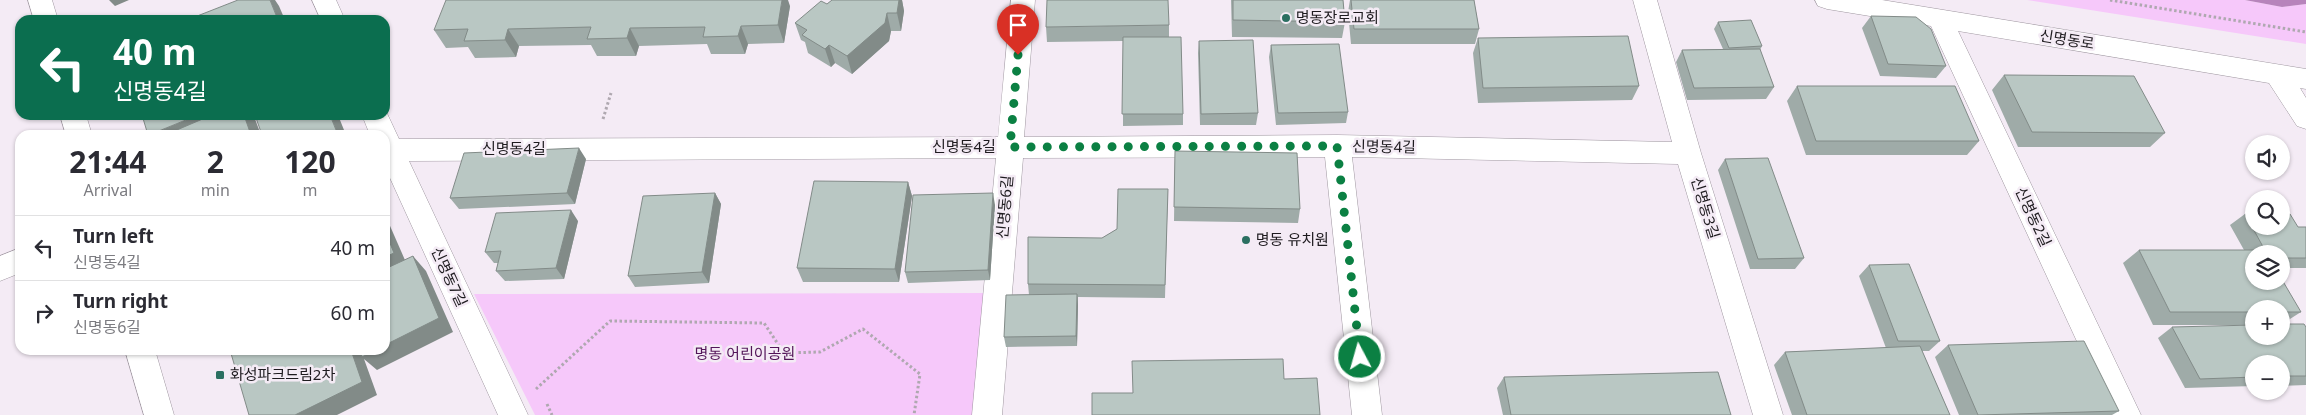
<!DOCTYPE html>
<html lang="en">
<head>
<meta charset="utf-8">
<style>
	body { margin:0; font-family:"Noto Sans","Noto Sans KR",sans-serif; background:#f7f7f7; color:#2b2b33; height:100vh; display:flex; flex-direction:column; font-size:19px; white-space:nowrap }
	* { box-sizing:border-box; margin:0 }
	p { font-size:16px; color:#7c7c81 }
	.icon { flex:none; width:28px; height:28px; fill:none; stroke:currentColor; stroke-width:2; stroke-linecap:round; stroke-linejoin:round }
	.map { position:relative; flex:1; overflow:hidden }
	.details { position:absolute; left:15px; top:130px; width:375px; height:225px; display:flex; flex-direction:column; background:#fff; border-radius:15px; box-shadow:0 1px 4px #0004 }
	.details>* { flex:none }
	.top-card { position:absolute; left:15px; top:15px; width:375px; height:105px; border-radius:15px; box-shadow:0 1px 4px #0004; background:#0b6e4f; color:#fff; overflow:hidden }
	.tools { position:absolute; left:2245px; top:135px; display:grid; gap:10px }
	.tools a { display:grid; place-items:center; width:45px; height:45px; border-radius:50%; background:#fff; box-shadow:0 1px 4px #0004; font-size:25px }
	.pin { position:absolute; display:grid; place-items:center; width:42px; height:42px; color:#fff; margin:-51px -21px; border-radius:50% 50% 50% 0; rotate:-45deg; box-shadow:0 0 5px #0007 }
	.pin .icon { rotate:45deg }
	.me { position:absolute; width:55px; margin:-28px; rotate:354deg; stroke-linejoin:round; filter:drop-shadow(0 0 4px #0008) }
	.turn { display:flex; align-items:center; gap:18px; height:105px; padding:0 15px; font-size:22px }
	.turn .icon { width:65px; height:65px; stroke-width:2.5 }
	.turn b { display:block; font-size:35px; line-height:42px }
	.eta { display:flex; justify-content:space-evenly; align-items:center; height:85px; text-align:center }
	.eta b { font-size:30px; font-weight:700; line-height:35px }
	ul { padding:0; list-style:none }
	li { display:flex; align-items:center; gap:15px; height:65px; padding:0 15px; border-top:1px solid #e1e1e2 }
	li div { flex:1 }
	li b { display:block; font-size:19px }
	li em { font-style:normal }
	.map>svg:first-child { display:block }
	.green { fill:#f6c8fa }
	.water { fill:#b784bb }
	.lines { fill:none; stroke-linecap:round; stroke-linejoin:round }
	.street-casing { stroke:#9f97a0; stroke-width:1 }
	.secondary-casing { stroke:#9f97a0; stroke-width:1 }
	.path { stroke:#afa8b0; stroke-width:3; stroke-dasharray:2.5 2.5; stroke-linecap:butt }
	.street { fill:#fff; fill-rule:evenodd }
	.secondary { fill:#fff; fill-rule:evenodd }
	.wall { fill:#9faba8 }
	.shaded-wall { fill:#828b88 }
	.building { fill:#b9c7c3; stroke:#828b88 }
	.route { stroke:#0b8043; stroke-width:9; stroke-dasharray:0 16.2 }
	.poi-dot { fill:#2b6f61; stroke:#f4ebf5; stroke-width:2 }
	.labels { text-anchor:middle; stroke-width:5; stroke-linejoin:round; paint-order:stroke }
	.poi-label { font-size:15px; fill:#1e1b1f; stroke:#f4ebf5; text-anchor:start }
	.street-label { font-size:15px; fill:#1e1b1f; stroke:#f4ebf5 }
	.park-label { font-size:15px; fill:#531559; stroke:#f4ebf5 }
</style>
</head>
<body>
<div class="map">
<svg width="2306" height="415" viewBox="0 0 2306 415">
	<rect width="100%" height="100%" fill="#f4ebf5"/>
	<!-- green -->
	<path class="green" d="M 2027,0 L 2245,0 L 2282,7 L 2306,4 L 2306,44 Z
		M 990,293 L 979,415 L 535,415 L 474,294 Z"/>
	<!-- water -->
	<path class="water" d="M 2245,0 L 2306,0 L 2306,4 L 2282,7 Z"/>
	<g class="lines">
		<!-- street casing -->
		<g class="street-casing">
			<path id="street" d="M 312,0 L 336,0 L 345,20 L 321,20 Z
				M 1011,0 L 1035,0 L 1024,137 L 1337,135 L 1672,142 L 1633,0 L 1657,0 L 1701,153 L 1783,415 L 1753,415 L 1678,164 L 1352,157 L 1382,415 L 1352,415 L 1325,157 L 1023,158 L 1002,415 L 972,415 L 996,158 L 409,161 L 528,415 L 498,415 L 385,167 L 385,135 L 370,135 L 362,115 L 385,115 L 385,109 L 399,139 L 998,137 Z
				M 1815,0 L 1882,0 L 2306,69 L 2306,89 L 2300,88 L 2306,98 L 2306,129 L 2297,126 L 2269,83 L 1958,31 L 2141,415 L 2111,415 L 1931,26 L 1827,9 L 1818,6 Z
				M 20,248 L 20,273 L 0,281 L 0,256 Z"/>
		</g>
		<!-- secondary casing -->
		<g class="secondary-casing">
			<path id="secondary" d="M 28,0 L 52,0 L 58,20 L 34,20 Z
				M 60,115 L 86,115 L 92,135 L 66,135 Z
				M 125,350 L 155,350 L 174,415 L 144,415 Z"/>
		</g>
		<!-- path -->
		<path class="path" d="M 2110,0 L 2306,32
			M 603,119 L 611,93
			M 536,389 L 610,321 L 764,323 L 784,353 L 820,352 L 863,329 L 920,374 L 914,415
			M 547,404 L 552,415"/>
		<!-- street -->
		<use href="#street" class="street"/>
		<!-- secondary -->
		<use href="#secondary" class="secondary"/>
	</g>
	<!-- wall -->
	<path class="wall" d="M 832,0 L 902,0 L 904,11 L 901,31 L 891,31 L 889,41 L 852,74 L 835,63 L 831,67 L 808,53 L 805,42 L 801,40 L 795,23 L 827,4 Z
		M 1231,0 L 1343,0 L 1345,22 L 1342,38 L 1232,37 Z
		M 1350,0 L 1474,0 L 1479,29 L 1475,44 L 1351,44 L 1348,12 Z
		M 790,6 L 784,43 L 748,44 L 745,54 L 711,54 L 707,44 L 639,46 L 636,56 L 597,56 L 591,45 L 519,46 L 516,57 L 475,58 L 468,47 L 446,48 L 434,30 Z
		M 1871,16 L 1946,66 L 1936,78 L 1880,76 L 1862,28 Z
		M 1718,22 L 1762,46 L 1760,50 L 1774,87 L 1766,99 L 1687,100 L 1676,62 L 1682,50 L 1723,49 L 1714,29 Z
		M 1169,25 L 1169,37 L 1183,114 L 1183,125 L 1123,126 L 1123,41 L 1047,42 L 1046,27 Z
		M 1478,38 L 1639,86 L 1632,100 L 1478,103 L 1473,53 Z
		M 1199,41 L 1258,113 L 1256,125 L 1200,125 L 1198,53 Z
		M 1271,45 L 1348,112 L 1346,123 L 1276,125 L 1269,57 Z
		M 2004,75 L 2165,133 L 2150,147 L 2018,147 L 1992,90 Z
		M 1797,86 L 1979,141 L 1967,155 L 1806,155 L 1787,101 Z
		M 1175,151 L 1300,209 L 1298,223 L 1174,221 Z
		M 586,159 L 575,204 L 459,209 L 450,198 Z
		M 1725,159 L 1804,258 L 1795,269 L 1750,269 L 1718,170 Z
		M 908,182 L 912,196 L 899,282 L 803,282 L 797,268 Z
		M 1168,189 L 1165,298 L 1078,297 L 1078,305 L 1077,346 L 1006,347 L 1004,337 L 1029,295 L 1028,284 L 1117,229 Z
		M 715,193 L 721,204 L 709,283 L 635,287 L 628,276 Z
		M 995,205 L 990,280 L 908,283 L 905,272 Z
		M 2245,214 L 2298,227 L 2306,227 L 2306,268 L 2281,268 L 2281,254 L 2254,254 L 2254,325 L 2153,325 L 2123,263 L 2139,250 L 2244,250 L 2230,225 Z
		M 578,221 L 564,279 L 505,281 L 496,271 L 498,263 L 494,263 L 485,252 Z
		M 1869,265 L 1940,341 L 1929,351 L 1922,351 L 1950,415 L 1792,415 L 1774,365 L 1785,352 L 1886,348 L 1859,276 Z
		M 2281,312 L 2301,312 L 2282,324 L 2306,327 L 2306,385 L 2281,386 L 2281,364 L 2254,364 L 2254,386 L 2185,388 L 2158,338 L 2172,327 L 2281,336 Z
		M 1948,345 L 2119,411 L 2112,415 L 1959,415 L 1935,357 Z
		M 1504,377 L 1731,415 L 1503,415 L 1497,388 Z"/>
	<!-- shaded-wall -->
	<path class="shaded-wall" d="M 109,0 L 129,0 L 115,6 Z
		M 270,0 L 275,0 L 279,6 L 285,20 L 278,20 Z
		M 782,0 L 788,0 L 790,6 L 784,43 L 778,25 Z
		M 899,0 L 902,0 L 904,11 L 901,31 L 897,13 Z
		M 887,13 L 891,31 L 889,41 L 852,74 L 847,56 Z
		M 741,26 L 748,44 L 745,54 L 738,36 Z
		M 630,28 L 639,46 L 636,56 L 627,38 Z
		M 508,29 L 519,46 L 516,57 L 505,40 Z
		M 829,45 L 835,63 L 831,67 L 825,49 Z
		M 198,115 L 251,115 L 255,119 L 261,135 L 149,135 Z
		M 330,115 L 338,115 L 346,135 L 338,135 Z
		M 579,148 L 586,159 L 575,204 L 567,193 Z
		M 908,182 L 912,196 L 899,282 L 895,269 Z
		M 715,193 L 721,204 L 709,283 L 702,272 Z
		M 993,193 L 995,205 L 990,280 L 988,270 Z
		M 571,210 L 578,221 L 564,279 L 556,268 Z
		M 385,217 L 387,219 L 408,267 L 385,278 Z
		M 413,256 L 426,271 L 453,332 L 377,370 L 364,359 L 377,395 L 337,415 L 295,415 L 351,350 L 385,350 L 385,345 Z
		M 1077,294 L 1078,305 L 1077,346 L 1076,336 Z"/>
	<!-- building -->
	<path class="building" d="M 238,0 L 270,0 L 278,20 L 187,20 Z
		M 446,0 L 782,0 L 778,25 L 741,26 L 738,36 L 703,37 L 705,27 L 630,28 L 627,38 L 587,39 L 591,27 L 508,29 L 505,40 L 464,41 L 468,29 L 434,30 Z
		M 832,0 L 899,0 L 897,13 L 887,13 L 885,23 L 847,56 L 829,45 L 825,49 L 802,35 L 807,30 L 795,23 L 821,1 L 827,4 Z
		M 1047,0 L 1168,0 L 1169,25 L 1046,27 Z
		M 1233,0 L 1343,0 L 1345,22 L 1233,20 Z
		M 1351,0 L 1474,0 L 1479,29 L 1354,29 Z
		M 1871,16 L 1916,17 L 1931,29 L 1946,66 L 1888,64 Z
		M 1751,20 L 1762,46 L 1729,48 L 1718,22 Z
		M 1628,36 L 1639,86 L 1483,88 L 1478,38 Z
		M 1123,37 L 1181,37 L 1183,114 L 1122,114 Z
		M 1253,40 L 1258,113 L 1201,114 L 1199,41 Z
		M 1339,44 L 1348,112 L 1278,113 L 1271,45 Z
		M 1760,49 L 1774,87 L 1694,88 L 1682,50 Z
		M 2004,75 L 2134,76 L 2165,133 L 2032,132 Z
		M 1797,86 L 1955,86 L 1979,141 L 1816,141 Z
		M 142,115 L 198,115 L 149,135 L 148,135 Z
		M 212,115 L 244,115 L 251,135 L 165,135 Z
		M 255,115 L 330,115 L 338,135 L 262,135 Z
		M 579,148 L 567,193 L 450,198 L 464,153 Z
		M 1175,151 L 1297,153 L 1300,209 L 1174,207 Z
		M 1768,158 L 1804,258 L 1758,259 L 1725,159 Z
		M 814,181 L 908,182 L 895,269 L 797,268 Z
		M 1118,189 L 1168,189 L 1165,285 L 1028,284 L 1028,237 L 1102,238 L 1117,229 Z
		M 715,193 L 702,272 L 628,276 L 643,196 Z
		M 993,193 L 988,270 L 905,272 L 913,195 Z
		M 571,210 L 556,268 L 496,271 L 501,251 L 485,252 L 496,213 Z
		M 2245,214 L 2254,214 L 2254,226 L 2281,226 L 2281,214 L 2290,214 L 2298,227 L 2306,227 L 2306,258 L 2281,258 L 2281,254 L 2267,254 Z
		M 385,231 L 394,253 L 385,257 Z
		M 2139,250 L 2265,250 L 2267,254 L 2254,254 L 2254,281 L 2281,281 L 2281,278 L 2301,312 L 2281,312 L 2281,309 L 2254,309 L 2254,312 L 2170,312 Z
		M 413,256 L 439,318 L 385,345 L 385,269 Z
		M 1909,264 L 1940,341 L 1898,341 L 1869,265 Z
		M 1077,294 L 1076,336 L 1004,337 L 1006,295 Z
		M 2281,324 L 2304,324 L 2306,327 L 2306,376 L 2281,376 L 2281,364 L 2254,364 L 2254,377 L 2200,379 L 2172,327 L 2254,325 L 2254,336 L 2281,336 Z
		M 2084,341 L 2119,411 L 1978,415 L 1948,345 Z
		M 1920,346 L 1950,415 L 1807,415 L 1785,352 Z
		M 230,350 L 351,350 L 362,382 L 295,415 L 249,415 Z
		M 359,350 L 376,350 L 362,357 Z
		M 1283,359 L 1284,379 L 1317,378 L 1320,415 L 1092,415 L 1092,393 L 1133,393 L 1132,361 Z
		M 1718,372 L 1731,415 L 1511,415 L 1504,377 Z"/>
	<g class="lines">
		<!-- route -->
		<path class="route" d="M 1018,55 L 1010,147 L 1337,146 L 1360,357"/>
	</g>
	<!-- markers -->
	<g class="poi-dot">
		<circle cx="1286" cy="18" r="5"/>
		<circle cx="1246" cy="240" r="5"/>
		<rect x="215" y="370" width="10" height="10" rx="2.5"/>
	</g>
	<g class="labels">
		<!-- poi labels -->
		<g class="poi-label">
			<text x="1296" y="23">명동장로교회</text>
			<text x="1256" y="245">명동 유치원</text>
			<text x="230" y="380">화성파크드림2차</text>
		</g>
		<!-- street labels -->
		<g class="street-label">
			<text transform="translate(2067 40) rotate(9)" y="5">신명동로</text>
			<text x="964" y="152">신명동4길</text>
			<text transform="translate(1384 147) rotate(1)" y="5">신명동4길</text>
			<text x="514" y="154">신명동4길</text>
			<text transform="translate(1005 207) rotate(-85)" y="5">신명동6길</text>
			<text transform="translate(1705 208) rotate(73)" y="5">신명동3길</text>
			<text transform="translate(2033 217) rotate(65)" y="5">신명동2길</text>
			<text transform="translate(449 277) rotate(65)" y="5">신명동7길</text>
		</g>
		<!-- park labels -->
		<g class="park-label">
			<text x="745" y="359">명동 어린이공원</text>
		</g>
	</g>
</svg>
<div class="tools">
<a><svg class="icon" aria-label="sound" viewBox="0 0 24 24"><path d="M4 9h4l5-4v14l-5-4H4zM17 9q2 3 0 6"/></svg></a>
<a><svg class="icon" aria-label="search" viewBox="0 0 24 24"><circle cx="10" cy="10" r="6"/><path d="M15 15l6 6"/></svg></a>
<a><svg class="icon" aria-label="layers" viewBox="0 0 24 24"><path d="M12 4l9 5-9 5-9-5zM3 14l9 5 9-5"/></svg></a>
<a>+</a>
<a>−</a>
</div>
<div class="pin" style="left:1018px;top:55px;background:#d93025"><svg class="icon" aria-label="arrive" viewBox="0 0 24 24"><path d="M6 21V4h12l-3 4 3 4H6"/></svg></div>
<svg class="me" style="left:1360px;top:357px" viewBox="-20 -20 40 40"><circle r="17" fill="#0b8043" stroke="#fff" stroke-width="3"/><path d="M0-11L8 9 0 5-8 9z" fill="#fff"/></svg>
<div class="top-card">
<div class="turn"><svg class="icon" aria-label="left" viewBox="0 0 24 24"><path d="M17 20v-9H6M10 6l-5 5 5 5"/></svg><div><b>40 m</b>신명동4길</div></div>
</div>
<section class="details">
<div class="eta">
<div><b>21:44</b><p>Arrival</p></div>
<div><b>2</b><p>min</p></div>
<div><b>120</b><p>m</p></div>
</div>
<ul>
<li><svg class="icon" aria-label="left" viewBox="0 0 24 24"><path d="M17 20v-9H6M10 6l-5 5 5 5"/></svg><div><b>Turn left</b><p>신명동4길</p></div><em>40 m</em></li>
<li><svg class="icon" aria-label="right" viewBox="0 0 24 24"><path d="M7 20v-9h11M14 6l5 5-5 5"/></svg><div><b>Turn right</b><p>신명동6길</p></div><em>60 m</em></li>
</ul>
</section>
</div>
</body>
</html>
